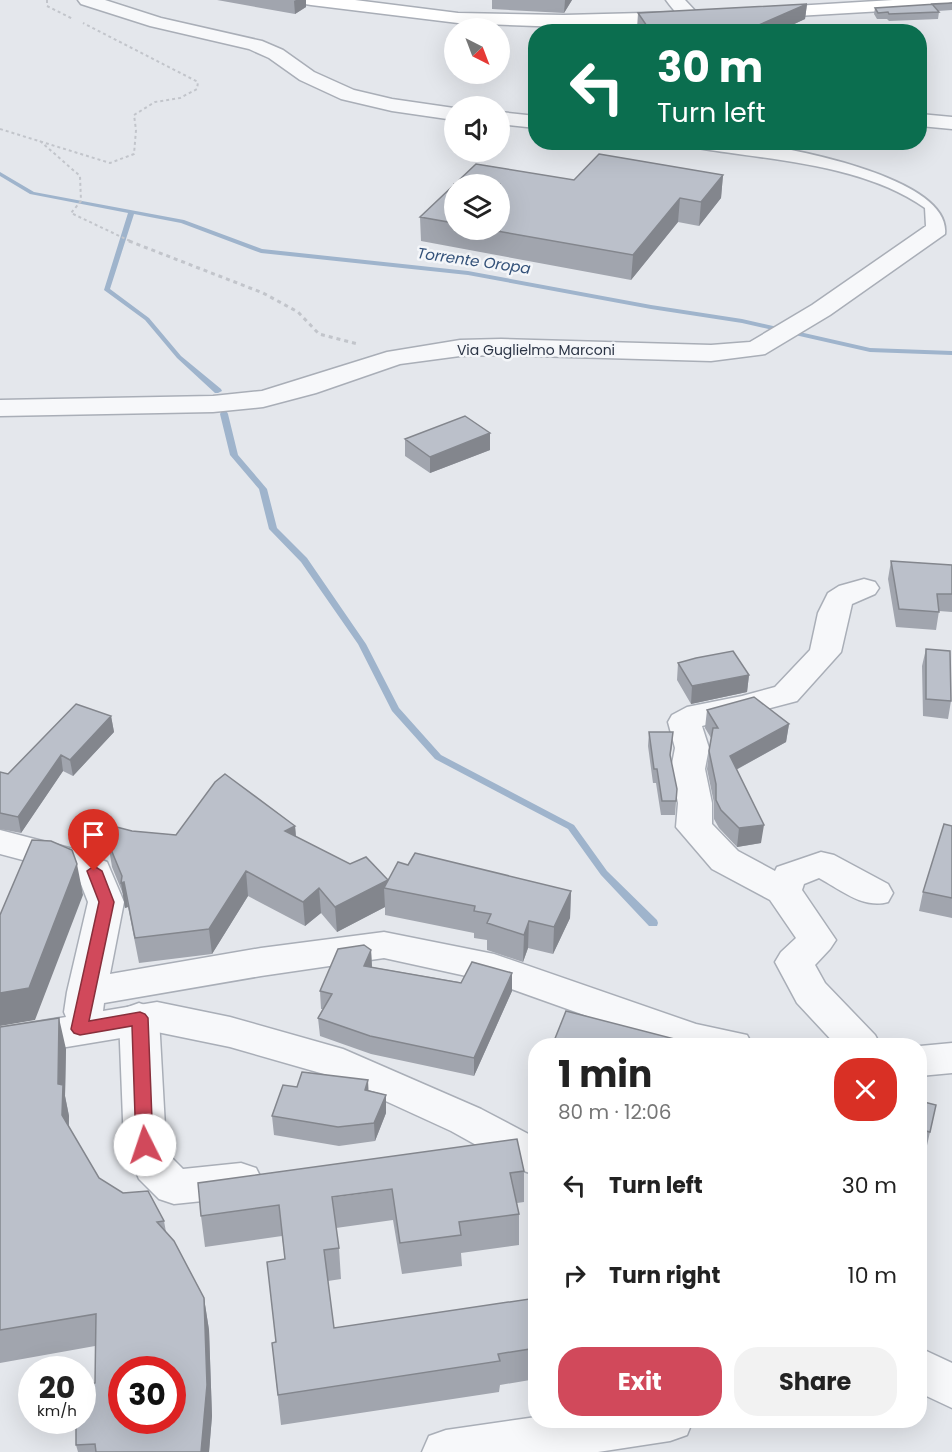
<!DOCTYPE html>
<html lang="en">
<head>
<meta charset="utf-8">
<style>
	body { margin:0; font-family:Poppins,sans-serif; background:#f2f2f2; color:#222; height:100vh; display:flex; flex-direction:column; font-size:22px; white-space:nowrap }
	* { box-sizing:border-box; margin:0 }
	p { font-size:20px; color:#767676 }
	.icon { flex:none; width:33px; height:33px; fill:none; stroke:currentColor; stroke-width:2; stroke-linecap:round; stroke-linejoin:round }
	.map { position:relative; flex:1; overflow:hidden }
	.panel { position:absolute; left:528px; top:1038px; width:399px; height:390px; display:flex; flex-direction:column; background:#fff; border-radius:24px; box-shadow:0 6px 24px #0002 }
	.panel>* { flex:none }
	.banner { position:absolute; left:528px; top:24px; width:399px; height:126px; border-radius:24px; box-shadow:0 6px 24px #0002; background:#0b6e4f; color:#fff; overflow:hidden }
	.needle { width:39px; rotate:138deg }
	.controls { position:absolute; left:444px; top:18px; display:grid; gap:12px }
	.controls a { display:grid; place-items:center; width:66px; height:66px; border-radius:50%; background:#fff; box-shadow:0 6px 24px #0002; font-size:30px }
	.speed { position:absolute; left:18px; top:1356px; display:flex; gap:12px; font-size:30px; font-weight:700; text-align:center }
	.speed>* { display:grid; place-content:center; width:78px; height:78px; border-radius:50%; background:#fff; box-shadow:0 6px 24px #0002; line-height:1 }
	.speed small { font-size:15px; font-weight:400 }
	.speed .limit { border:9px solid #d22; background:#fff; color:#111 }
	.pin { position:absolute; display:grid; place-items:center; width:51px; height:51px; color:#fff; margin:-62px -26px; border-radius:50% 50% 50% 0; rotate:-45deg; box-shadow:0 0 6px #0007 }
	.pin .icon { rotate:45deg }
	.me { position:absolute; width:66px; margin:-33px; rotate:356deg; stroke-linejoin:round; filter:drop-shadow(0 0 4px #0008) }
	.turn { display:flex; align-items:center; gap:21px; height:126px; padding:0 30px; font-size:27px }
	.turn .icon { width:78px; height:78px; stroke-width:2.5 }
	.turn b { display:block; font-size:42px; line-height:51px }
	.round { display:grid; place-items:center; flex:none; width:63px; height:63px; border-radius:24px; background:#f2f2f2 }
	.overview { display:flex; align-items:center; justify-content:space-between; height:102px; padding:0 30px }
	h1 { font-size:36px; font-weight:700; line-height:45px }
	.button { display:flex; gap:12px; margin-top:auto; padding:12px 30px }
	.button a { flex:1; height:69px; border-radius:24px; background:#d1495b; color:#fff; font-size:24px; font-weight:700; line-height:69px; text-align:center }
	.button a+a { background:#f2f2f2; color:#222 }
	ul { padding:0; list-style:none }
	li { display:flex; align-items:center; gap:18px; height:90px; padding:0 30px }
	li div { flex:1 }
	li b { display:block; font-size:22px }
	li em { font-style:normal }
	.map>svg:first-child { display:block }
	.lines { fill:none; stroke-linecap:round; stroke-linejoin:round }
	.stream { fill:#9fb4cc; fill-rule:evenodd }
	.minor-casing { stroke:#a9aeb7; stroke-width:3 }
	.tertiary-casing { stroke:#a9aeb7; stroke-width:3 }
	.secondary-casing { stroke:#a9aeb7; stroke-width:3 }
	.path-far1 { stroke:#c2c5cb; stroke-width:2; stroke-dasharray:3 3; stroke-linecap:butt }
	.path { stroke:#c2c5cb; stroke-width:3; stroke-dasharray:4 4; stroke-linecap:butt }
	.minor { fill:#f7f8fa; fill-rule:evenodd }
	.tertiary { fill:#f7f8fa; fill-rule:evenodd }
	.secondary { fill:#fff; fill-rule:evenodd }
	.wall { fill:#a1a5ae; fill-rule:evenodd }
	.shaded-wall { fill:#83868d }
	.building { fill:#bbc0ca; stroke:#83868d; stroke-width:1.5; fill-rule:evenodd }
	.route { fill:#d1495b; stroke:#882f3b; stroke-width:1.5 }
	.labels { text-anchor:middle; stroke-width:5; stroke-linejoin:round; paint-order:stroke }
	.far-street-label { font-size:14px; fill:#2b3445; stroke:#f4f6f9 }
	.far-water-label { font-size:15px; font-style:italic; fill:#34527a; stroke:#f4f6f9 }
</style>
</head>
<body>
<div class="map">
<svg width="952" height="1452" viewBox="0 0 952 1452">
	<rect width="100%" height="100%" fill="#e4e7ec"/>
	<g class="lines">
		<!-- stream -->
		<path class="stream" d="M 0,172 L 34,192 L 184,220 L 262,249 L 468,271 L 651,305 L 742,319 L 870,348 L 952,351 L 952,355 L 870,352 L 742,323 L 651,309 L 468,275 L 261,253 L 181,223 L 134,214 L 110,289 L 149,318 L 181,356 L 221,389 L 222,391 L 218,393 L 215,393 L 177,358 L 145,320 L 104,290 L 128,213 L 30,194 L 0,176 Z
			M 221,412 L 227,412 L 228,414 L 238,455 L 267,489 L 277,528 L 307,558 L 366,644 L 399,708 L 441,755 L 574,825 L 607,871 L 657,920 L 658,923 L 657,926 L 649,926 L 601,875 L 568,829 L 435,759 L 392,711 L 358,644 L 301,562 L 269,529 L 259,489 L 230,455 L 220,414 Z"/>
		<!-- minor casing -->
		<g class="minor-casing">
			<path id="minor" d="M 666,0 L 685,0 L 701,17 L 698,21 C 684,24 674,11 666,0 Z
				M 920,114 L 952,117 L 952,129 L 920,126 Z
				M 864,579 L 875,582 L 879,588 L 875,594 L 852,604 L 841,652 L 797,701 L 702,726 L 709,748 L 705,769 L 712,803 L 712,824 L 738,851 L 775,871 L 777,867 L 821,852 L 834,855 L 888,884 L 893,893 L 888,902 C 863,909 841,890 819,878 L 804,884 L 802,890 L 836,940 L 830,949 L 815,965 L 825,983 L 875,1035 L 881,1046 L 837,1046 L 797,1003 L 775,962 L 781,952 L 796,938 L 770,900 L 712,869 L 676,827 L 678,803 L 671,769 L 675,748 L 668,722 L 672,715 L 687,707 L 742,696 L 775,687 L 810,650 L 818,613 L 828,593 L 839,586 Z
				M 139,1003 L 153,1008 L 159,1018 L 166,1145 L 171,1157 L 183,1169 L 241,1163 L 256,1168 L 262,1180 L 256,1192 L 241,1197 L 174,1204 L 159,1199 L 139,1179 L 124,1145 L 119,1018 L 125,1008 Z
				M 536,1417 L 536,1420 L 693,1420 L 687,1435 L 670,1441 L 598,1452 L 422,1452 L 429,1436 L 446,1430 Z"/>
		</g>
		<!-- tertiary casing -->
		<g class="tertiary-casing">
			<path id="tertiary" d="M 78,0 L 105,0 L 161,18 L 262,41 L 283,50 L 314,72 L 354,90 L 392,99 L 454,108 L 454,120 L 392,111 L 341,99 L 300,80 L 269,58 L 249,49 L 150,26 L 81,4 Z
				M 500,112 L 536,116 L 536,128 L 500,124 Z
				M 687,142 C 705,142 724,141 742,142 C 774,145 952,175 945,234 L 830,315 L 765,354 L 711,361 L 501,355 L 460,356 L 400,364 L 316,393 L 263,407 L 213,412 L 0,416 L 0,400 L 213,396 L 262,391 L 387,352 L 460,340 L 501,339 L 711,345 L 750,342 L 812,305 L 926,226 L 925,208 C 863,164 770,160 697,148 L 690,146 Z
				M 0,830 L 77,850 L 107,862 L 124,902 L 110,974 L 261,948 L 384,932 L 494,954 L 696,1024 L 747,1035 L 753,1046 L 671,1046 L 489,981 L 384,958 L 261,976 L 104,1003 L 103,1011 L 157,1002 L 230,1017 L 343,1049 L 481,1109 L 536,1138 L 536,1175 L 521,1170 L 451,1131 L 331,1076 L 230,1047 L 157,1032 L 0,1058 L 0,1028 L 66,1017 L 64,1012 L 67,992 L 88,902 L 79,879 L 53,868 L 0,854 Z
				M 952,1043 L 952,1073 L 920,1076 L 920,1046 Z
				M 920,1348 L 952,1363 L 952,1408 L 920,1393 Z"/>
		</g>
		<!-- secondary casing -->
		<g class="secondary-casing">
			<path id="secondary" d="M 302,0 L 355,0 L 458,13 L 564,15 L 683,12 L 689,13 L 692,17 L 689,21 L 683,22 L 564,27 L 458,23 L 311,5 L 305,4 Z
				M 893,0 L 952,0 L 952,7 L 762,18 L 756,17 L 753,13 L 756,9 L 762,8 Z"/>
		</g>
		<!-- path-far1 -->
		<path class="path-far1" d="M 47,0 L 47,6 L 73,19
			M 0,129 L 110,163 L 134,154 L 136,130 L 134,115 L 155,102 L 180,98 L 197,89 L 198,82 L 83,23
			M 40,141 L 80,176 L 81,201 L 71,213 L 132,242"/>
		<!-- path -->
		<path class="path" d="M 129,241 L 263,293 L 298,312 L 319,334 L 358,344"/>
		<!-- minor -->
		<use href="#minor" class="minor"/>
		<!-- tertiary -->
		<use href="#tertiary" class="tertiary"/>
		<!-- secondary -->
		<use href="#secondary" class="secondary"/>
	</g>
	<!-- wall -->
	<path class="wall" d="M 217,0 L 306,0 L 306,7 L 295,14 Z
		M 492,0 L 572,0 L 564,13 L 492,9 Z
		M 952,3 L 952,10 L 938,11 L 939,12 L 938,19 L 889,21 L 887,19 L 877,19 L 874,14 L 875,8 Z
		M 807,4 L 805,19 L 777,32 L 639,32 L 637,29 L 638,13 Z
		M 599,154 L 723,175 L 721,198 L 699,226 L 678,222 L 631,280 L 421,241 L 420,217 L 476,164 L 574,180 ZM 454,184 L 500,184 L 500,230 L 454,230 Z
		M 490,433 L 490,450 L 430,473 L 405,456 L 405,439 Z
		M 891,561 L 952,565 L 952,612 L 939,611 L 936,630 L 896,627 L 888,579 Z
		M 926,649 L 951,701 L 948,719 L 923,716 L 922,666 Z
		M 678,663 L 749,675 L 747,692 L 691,704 L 677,680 Z
		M 707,710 L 789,724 L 786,742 L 736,770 L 761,843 L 737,847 L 719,828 L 714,819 L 714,803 L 707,769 L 711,738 L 705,728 Z
		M 111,716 L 114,732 L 73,776 L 63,771 L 21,833 L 0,829 L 0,772 L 8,774 Z
		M 649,732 L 672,746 L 670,758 L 677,789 L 675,815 L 661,815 L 656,783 L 653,783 L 648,746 Z
		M 105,824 L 132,831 L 176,835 L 295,826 L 296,837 L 350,864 L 388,880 L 408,865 L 571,891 L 570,918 L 553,954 L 528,948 L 523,962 L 487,950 L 487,940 L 474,938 L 474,933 L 385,915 L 385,907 L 337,932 L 321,913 L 305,926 L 248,896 L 212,954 L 139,963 L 128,907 L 125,908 L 123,894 L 112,867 Z
		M 952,826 L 952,918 L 919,911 L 923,892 Z
		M 371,950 L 372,967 L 512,991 L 474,1076 L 371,1054 L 320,1036 L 318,1018 L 324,1009 L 321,1009 L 320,991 Z
		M 0,1027 L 66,1049 L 65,1096 L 69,1116 L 69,1127 L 99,1178 L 164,1221 L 166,1232 L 204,1298 L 209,1330 L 212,1416 L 209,1452 L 78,1452 L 76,1445 L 95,1383 L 95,1346 L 0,1363 Z
		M 368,1080 L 368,1090 L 386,1095 L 386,1113 L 375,1141 L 339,1146 L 274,1135 L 272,1116 L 297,1087 Z
		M 920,1101 L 930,1132 L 926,1150 L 922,1149 Z
		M 524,1171 L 524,1202 L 517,1203 L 519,1214 L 519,1245 L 461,1253 L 462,1266 L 402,1274 L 393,1220 L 336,1228 L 339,1248 L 341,1279 L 328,1281 L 334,1328 L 536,1298 L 536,1379 L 500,1385 L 499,1392 L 281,1425 L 272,1343 L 276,1342 L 285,1259 L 282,1236 L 205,1247 L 201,1216 Z"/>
	<!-- shaded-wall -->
	<path class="shaded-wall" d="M 296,0 L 306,0 L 306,7 L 295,14 L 294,1 Z
		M 565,0 L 572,0 L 564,13 Z
		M 807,4 L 805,19 L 777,32 L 724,32 Z
		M 723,175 L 721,198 L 699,226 L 701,202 Z
		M 680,198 L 678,222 L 631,280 L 633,255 Z
		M 490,433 L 490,450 L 430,473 L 430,457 Z
		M 749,675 L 747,692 L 691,704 L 692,686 Z
		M 111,716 L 114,732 L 73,776 L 70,760 Z
		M 789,724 L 786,742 L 728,774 L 730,756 Z
		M 61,755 L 63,771 L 21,833 L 18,817 Z
		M 764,825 L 761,843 L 737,847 L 739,828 Z
		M 295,826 L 297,850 L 285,831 Z
		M 77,864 L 83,895 L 35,1020 L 0,1026 L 0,993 Z
		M 246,871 L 248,896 L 212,954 L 209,929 Z
		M 388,880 L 384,888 L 385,907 L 337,932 L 335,907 Z
		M 124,882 L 128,907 L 125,908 L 121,883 Z
		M 319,888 L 321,913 L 305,926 L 303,902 Z
		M 571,891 L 570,918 L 553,954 L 554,927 Z
		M 529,921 L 528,948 L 523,962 L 524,935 Z
		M 371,950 L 372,968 L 364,966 Z
		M 512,973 L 512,991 L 474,1076 L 474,1058 Z
		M 59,1018 L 66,1049 L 65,1096 L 69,1116 L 68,1147 L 62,1115 L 58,1084 Z
		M 368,1080 L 369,1099 L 365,1090 Z
		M 386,1095 L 386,1113 L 375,1141 L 374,1123 Z
		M 204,1298 L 209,1330 L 212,1416 L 209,1452 L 201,1452 Z"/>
	<!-- building -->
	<path class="building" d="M 952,3 L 932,4 L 939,12 L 889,14 L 888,12 L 878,13 L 875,8 Z
		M 807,4 L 752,28 L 724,32 L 707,31 L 651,32 L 638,13 Z
		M 599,154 L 723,175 L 701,202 L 680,198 L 633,255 L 491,230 L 500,230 L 500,184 L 454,184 L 454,223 L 420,217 L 476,164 L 574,180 Z
		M 465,416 L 490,433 L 430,457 L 405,439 Z
		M 891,561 L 952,565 L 952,594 L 937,594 L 939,612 L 899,609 Z
		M 926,649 L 950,651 L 951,701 L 926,699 Z
		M 733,651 L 749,675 L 692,686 L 678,663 L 696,658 Z
		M 754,697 L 789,724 L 730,756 L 764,825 L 739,828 L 721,810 L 716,800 L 716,784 L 709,751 L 713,728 L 718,728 L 707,710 Z
		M 76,704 L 111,716 L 70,760 L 61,755 L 18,817 L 0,813 L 0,772 L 8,774 Z
		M 649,732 L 673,732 L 670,755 L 677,789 L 676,801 L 662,801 L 657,769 L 654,769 Z
		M 225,774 L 295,826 L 285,831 L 350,864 L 366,857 L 388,880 L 335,907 L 319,888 L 303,902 L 246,871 L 209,929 L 135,938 L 124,882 L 121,883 L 122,876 L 108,842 L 105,824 L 132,831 L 176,835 L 215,782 Z
		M 944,824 L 952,826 L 952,898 L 923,892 Z
		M 32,840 L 51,841 L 72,850 L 77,864 L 29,988 L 0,993 L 0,915 Z
		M 415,853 L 571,891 L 554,927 L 529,921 L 524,935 L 487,923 L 491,914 L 474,911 L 475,906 L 384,888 L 398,862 L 408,865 Z
		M 364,945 L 371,950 L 364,966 L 461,983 L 472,962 L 512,973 L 474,1058 L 370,1036 L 318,1018 L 332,994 L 320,991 L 338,949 Z
		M 566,1011 L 694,1044 L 694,1046 L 552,1046 Z
		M 59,1018 L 58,1084 L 63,1085 L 62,1115 L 99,1178 L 123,1193 L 148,1191 L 164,1221 L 157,1222 L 174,1241 L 204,1298 L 207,1385 L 201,1452 L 96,1452 L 95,1444 L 76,1445 L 76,1420 L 82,1420 L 82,1386 L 95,1383 L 96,1314 L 0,1330 L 0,1027 ZM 122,1370 L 172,1370 L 172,1420 L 122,1420 Z
		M 302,1072 L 368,1080 L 365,1090 L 386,1095 L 374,1123 L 338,1127 L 272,1116 L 283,1085 L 297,1087 Z
		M 920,1101 L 936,1105 L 930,1132 L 926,1131 L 920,1162 Z
		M 517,1139 L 524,1171 L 510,1173 L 519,1214 L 459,1222 L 461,1235 L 400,1243 L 392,1189 L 332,1197 L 339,1248 L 324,1250 L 334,1328 L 536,1298 L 536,1348 L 498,1354 L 500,1361 L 278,1395 L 272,1343 L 276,1342 L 267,1262 L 285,1259 L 279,1205 L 201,1216 L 198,1183 Z"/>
	<!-- route -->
	<path class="route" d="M 94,866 L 102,871 L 114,902 L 89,1021 L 140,1012 L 145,1014 L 148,1018 L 153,1145 L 151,1150 L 145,1152 L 139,1150 L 136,1145 L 132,1026 L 80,1035 L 74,1033 L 71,1029 L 99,902 L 87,871 Z"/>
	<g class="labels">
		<!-- far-street labels -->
		<g class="far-street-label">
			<text x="536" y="355">Via Guglielmo Marconi</text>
		</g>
		<!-- far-water labels -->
		<g class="far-water-label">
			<text transform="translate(474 261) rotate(8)" y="5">Torrente Oropa</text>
		</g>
	</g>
</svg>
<div class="controls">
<a><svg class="needle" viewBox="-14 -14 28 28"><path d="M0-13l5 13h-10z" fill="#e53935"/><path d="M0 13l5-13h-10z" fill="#767676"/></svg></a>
<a><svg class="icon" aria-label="sound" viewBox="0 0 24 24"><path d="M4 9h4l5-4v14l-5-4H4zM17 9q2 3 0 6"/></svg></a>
<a><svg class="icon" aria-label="layers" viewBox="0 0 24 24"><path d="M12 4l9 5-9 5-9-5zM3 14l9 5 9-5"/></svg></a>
</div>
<div class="speed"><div>20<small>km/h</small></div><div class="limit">30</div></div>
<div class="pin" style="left:94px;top:871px;background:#d93025"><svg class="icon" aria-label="arrive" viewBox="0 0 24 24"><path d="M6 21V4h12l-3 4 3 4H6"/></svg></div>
<svg class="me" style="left:145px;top:1145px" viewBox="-20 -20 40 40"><circle r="19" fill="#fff"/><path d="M0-13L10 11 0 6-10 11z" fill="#d1495b"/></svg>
<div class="banner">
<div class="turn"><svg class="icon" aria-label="left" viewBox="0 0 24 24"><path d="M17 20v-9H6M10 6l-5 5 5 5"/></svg><div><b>30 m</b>Turn left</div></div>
</div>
<section class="panel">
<div class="overview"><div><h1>1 min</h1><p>80 m · 12:06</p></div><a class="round" style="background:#d93025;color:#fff"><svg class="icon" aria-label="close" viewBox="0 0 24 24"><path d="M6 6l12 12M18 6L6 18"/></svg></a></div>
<ul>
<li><svg class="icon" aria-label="left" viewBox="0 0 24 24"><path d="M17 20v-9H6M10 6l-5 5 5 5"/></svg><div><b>Turn left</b></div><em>30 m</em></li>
<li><svg class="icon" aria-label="right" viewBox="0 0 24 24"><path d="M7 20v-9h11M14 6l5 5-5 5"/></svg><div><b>Turn right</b></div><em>10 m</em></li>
</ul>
<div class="button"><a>Exit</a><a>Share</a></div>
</section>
</div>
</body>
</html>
